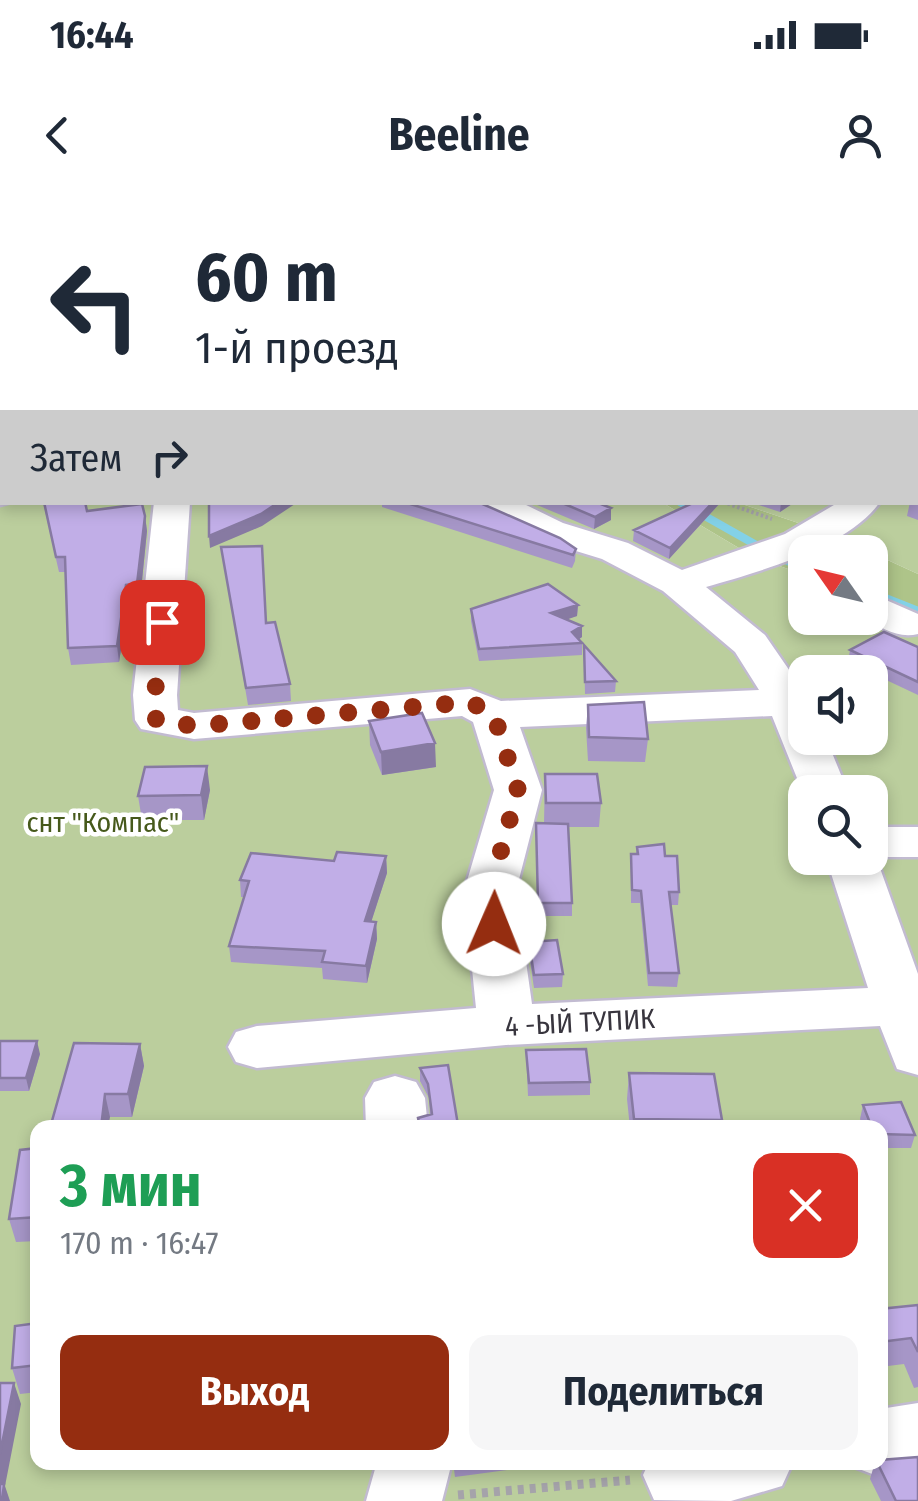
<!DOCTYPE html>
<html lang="ru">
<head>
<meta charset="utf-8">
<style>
	body { margin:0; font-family:"Fira Sans Condensed",sans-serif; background:#f6f6f7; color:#1f2937; height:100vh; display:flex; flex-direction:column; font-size:38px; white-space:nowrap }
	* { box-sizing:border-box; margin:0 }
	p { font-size:32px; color:#747a83 }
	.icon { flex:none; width:55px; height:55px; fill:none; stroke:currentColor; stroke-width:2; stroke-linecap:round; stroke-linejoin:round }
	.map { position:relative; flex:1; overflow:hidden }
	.side { position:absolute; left:30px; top:920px; width:858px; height:350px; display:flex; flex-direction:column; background:#fff; border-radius:20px; box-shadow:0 5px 15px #0003 }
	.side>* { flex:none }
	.banner { position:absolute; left:0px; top:0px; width:920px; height:305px; box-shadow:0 5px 15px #0003; background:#fff; color:#1f2937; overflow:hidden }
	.needle { width:65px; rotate:304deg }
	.fabs { position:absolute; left:788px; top:335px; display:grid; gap:20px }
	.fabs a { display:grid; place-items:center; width:100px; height:100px; border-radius:20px; background:#fff; box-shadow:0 5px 15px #0003; font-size:50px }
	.pin { position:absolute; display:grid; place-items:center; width:85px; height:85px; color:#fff; margin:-42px; border-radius:20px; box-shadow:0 5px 15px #0006 }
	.me { position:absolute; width:110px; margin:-55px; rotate:1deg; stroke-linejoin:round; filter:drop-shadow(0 0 8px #0008) }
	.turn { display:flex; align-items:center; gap:35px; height:210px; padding:0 30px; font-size:45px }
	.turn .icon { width:130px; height:130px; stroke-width:2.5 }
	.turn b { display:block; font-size:70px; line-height:85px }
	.then { display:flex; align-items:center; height:95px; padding:0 30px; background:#0003; gap:20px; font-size:38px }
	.round { display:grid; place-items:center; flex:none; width:105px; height:105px; border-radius:20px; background:#f6f6f7 }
	.overview { display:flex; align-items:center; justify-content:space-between; height:170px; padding:0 30px }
	h1 { font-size:60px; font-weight:700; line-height:75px; color:#1e9e55 }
	.cta { display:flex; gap:20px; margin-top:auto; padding:20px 30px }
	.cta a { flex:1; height:115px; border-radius:20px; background:#952d10; color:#fff; font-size:40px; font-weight:700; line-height:115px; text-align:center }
	.cta a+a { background:#f6f6f7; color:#1f2937 }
	.status { display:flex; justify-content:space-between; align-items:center; height:70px; padding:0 50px; background:#fff; direction:ltr }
	.status svg { height:28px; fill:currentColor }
	header { display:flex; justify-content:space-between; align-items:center; height:130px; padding:0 30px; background:#fff; font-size:45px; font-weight:700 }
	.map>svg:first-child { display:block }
	.green { fill:#bbce9d; fill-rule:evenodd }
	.forest { fill:#aec489 }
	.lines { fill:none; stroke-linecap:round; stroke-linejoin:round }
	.stream-far1 { stroke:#83d1e7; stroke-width:8 }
	.stream { stroke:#83d1e7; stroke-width:10 }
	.minor-casing { stroke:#c2bbd1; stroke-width:5 }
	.path-far1 { stroke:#a5a3aa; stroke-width:4; stroke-dasharray:2.5 2.5; stroke-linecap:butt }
	.path { stroke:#a5a3aa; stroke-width:9; stroke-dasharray:6 6; stroke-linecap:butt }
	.minor { fill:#fff; fill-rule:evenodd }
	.wall { fill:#a696c7 }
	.shaded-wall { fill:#877aa2 }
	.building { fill:#c1aee7; stroke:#877aa2; stroke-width:2.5 }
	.route { stroke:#952d10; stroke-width:18; stroke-dasharray:0 32.4 }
	.labels { text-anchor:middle; stroke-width:9; stroke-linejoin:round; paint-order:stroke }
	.park-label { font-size:28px; fill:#46591b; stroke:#fff }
	.street-label { font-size:28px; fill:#38353e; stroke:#fff }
</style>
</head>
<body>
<div class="status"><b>16:44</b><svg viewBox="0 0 49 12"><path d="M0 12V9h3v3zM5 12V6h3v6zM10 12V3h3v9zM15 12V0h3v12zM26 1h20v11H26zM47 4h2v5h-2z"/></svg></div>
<header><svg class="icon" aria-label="back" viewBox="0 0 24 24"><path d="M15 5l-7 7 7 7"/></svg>Beeline<svg class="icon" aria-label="person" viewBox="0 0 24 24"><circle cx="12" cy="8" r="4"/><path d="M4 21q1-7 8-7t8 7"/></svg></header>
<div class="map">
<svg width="918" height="1301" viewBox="0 0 918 1301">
	<rect width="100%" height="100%" fill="#faf8fd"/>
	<!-- green -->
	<path class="green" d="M 0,0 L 918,0 L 918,374 L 831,334 L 739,303 L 918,302 L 918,2 L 2,2 L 2,46 Z
		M 0,67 L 2,302 L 663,303 L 754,357 L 805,375 L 805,418 L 870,418 L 918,430 L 918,1301 L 0,1301 ZM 805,472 L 870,472 L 870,538 L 805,538 ZM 805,592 L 870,592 L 870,658 L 805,658 ZM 38,928 L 880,928 L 880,1262 L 38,1262 Z"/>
	<!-- forest -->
	<path class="forest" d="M 663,303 L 739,303 L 831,334 L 918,374 L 918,430 L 870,405 L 870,352 L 805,352 L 805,375 L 754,357 Z"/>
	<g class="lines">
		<!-- stream-far1 -->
		<path class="stream-far1" d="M 680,302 L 765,350"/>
		<!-- stream -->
		<path class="stream" d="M 760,347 L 805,368
			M 870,393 L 918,412"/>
		<!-- minor casing -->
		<g class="minor-casing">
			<path id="minor" d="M 0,109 L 2,110 L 2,128 L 0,127 Z
				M 0,283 L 2,302 L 11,302 L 0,305 Z
				M 154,302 L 190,302 L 177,495 L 178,510 L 194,513 L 470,489 L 501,501 L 759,490 L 735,452 L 663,391 L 602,359 L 537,339 L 477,310 L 472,302 L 520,302 L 563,323 L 628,343 L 682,370 L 785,334 L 839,302 L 880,302 C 848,348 757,372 706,387 L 765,435 L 805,493 L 805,538 L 826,538 L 848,592 L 805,592 L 805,598 L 772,516 L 520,527 L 542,590 L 516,691 L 532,804 L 868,788 L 826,658 L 870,658 L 870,627 L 918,627 L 918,657 L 876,657 L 918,774 L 918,875 L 897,869 L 880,826 L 506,845 L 257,868 L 236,862 L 228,847 L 236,832 L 257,826 L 476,808 L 464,691 L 494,590 L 473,522 L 462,516 L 194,539 L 141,529 L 135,520 L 133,495 Z
				M 870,393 L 918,414 L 918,434 C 897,439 881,427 864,418 L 870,418 Z
				M 395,876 L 416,882 L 425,898 L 428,928 L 366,928 L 365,898 L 374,882 Z
				M 918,1203 L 918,1271 L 880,1277 L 854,1267 L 852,1262 L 880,1262 L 880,1209 Z
				M 377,1262 L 452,1262 L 442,1301 L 366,1301 Z
				M 649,1262 L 793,1262 L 782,1286 L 731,1301 L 654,1300 L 643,1275 Z"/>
		</g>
		<!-- path-far1 -->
		<path class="path-far1" d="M 723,302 L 772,319"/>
		<!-- path -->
		<path class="path" d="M 458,1295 L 630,1280"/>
		<!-- minor -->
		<use href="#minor" class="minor"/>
	</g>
	<!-- wall -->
	<path class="wall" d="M 918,297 L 918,320 L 907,316 L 910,302 L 918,302 Z
		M 43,302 L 85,302 L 87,311 L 145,316 L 147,331 L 140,400 L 129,401 L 119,462 L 71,465 L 68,448 L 66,372 L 59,372 Z
		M 382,302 L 478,302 L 576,349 L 575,361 L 572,368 L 382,307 Z
		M 530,302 L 596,302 L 611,308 L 611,320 L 594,329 Z
		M 695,302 L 721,302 L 669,359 L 633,341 L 634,330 Z
		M 750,302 L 795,302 L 780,312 Z
		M 221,347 L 267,423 L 290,484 L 291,501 L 248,505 Z
		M 578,405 L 577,416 L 567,419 L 582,437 L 579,439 L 582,443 L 582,455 L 479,461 L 471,421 L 471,409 Z
		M 584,445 L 616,481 L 615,492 L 585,494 Z
		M 918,447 L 918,495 L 848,462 L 850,450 Z
		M 588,505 L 648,539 L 645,562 L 588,561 L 586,528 Z
		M 369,521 L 436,567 L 382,575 L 370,545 Z
		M 545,574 L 601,603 L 599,627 L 568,627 L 572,703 L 572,716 L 538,716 L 536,623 L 544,623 Z
		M 210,590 L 204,620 L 142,620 L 138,596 Z
		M 637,647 L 665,656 L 679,692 L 678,705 L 671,705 L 679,773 L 677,787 L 648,786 L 640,703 L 631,703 L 631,654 L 636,654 Z
		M 386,656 L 387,673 L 371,722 L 376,722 L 377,739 L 367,783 L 323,779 L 322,768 L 231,762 L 229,746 L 244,697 L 241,697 L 240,680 L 334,661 Z
		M 529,742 L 563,774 L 562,787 L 534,788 L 529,755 Z
		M 0,841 L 40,854 L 29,891 L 0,891 Z
		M 140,844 L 144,866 L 132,917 L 110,917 L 50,928 Z
		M 526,850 L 590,882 L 590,895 L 528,896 Z
		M 448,865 L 458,928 L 419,928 L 418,918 L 430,915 L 429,898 L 420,881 L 420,868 Z
		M 629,873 L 722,920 L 720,928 L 630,928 L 627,899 Z
		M 863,905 L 915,935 L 911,948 L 880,948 L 880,928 L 864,928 L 860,919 Z
		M 38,948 L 38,1041 L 16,1042 L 9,1019 Z
		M 918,1105 L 918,1187 L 914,1188 L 904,1164 L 880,1167 L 880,1109 Z
		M 38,1123 L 38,1192 L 20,1194 L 12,1168 Z
		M 453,1262 L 508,1262 L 507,1270 L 455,1277 Z
		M 875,1262 L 880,1262 L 918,1301 L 881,1301 L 870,1279 Z"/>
	<!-- shaded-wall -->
	<path class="shaded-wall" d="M 279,302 L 298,302 L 262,326 L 210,348 L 209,336 Z
		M 713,302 L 721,302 L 669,359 L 670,348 Z
		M 781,302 L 795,302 L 780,312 Z
		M 611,308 L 611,320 L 594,329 L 595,317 Z
		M 145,316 L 147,331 L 140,400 L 137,384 Z
		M 126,385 L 129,401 L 119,462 L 117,446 Z
		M 578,405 L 577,416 L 551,425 L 551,413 Z
		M 582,426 L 582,437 L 572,444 L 572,432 Z
		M 435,543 L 436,567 L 382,575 L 381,552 Z
		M 207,566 L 210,590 L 204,620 L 201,595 Z
		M 386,656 L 387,673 L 366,738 L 365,721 Z
		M 376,722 L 377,739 L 367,783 L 366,766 Z
		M 37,841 L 40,854 L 29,891 L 26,878 Z
		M 140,844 L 144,866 L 132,917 L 128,894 Z
		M 105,894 L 110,917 L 108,928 L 101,928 Z
		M 14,1183 L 21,1204 L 5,1286 L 10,1301 L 0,1301 L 0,1254 Z"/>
	<!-- building -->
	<path class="building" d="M 0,0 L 918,0 L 918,100 L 918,2 L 2,2 L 2,8 L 0,8 Z
		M 0,170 L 2,171 L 2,194 L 0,191 Z
		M 2,216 L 2,235 L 0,235 L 0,218 Z
		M 44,302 L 85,302 L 87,311 L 142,304 L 145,316 L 137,384 L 126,385 L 117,446 L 68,448 L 65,357 L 56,357 Z
		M 209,302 L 279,302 L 261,314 L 209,336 Z
		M 404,302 L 478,302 L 560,338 L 576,349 L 573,355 Z
		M 560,302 L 596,302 L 611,308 L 595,317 Z
		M 695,302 L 713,302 L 670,348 L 634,330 Z
		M 262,346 L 266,423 L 275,422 L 290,484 L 246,488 L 221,347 Z
		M 548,384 L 578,405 L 551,413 L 582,426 L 572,432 L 582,443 L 479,449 L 471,409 Z
		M 884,432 L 918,447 L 918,482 L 850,450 Z
		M 584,445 L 616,481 L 585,482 Z
		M 644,502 L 648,539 L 589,537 L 588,505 Z
		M 422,513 L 435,543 L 381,552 L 369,521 Z
		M 207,566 L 201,595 L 138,596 L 145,567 Z
		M 545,574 L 597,574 L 601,603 L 546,603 Z
		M 536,623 L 568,624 L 572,703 L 538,703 Z
		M 664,644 L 665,656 L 677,656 L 679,692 L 669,692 L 679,773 L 649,773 L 641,691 L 632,690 L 631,654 L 638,654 L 637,647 Z
		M 337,652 L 386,656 L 365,721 L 376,722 L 366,766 L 322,762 L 325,751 L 229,746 L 249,681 L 240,680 L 251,653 L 334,661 Z
		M 557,740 L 563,774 L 534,775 L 529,742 Z
		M 0,841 L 37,841 L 26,878 L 0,878 Z
		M 74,843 L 140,844 L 128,894 L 105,894 L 101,928 L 50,928 Z
		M 586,849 L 590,882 L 529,883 L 526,850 Z
		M 448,865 L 458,925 L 420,928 L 418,918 L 432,914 L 428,884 L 420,868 Z
		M 629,873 L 714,874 L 722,920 L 634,919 Z
		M 901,902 L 915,935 L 880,934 L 880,928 L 872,928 L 863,905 Z
		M 38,948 L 38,1017 L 9,1019 L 20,950 Z
		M 918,1105 L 918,1152 L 911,1138 L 880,1142 L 880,1109 Z
		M 38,1123 L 38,1165 L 12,1168 L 15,1126 Z
		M 0,1183 L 14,1183 L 0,1254 Z
		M 918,1257 L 918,1301 L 896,1301 L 877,1262 L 880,1262 L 880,1260 Z
		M 0,1284 L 4,1284 L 2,1301 L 0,1301 Z"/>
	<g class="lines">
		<!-- route -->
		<path class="route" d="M 162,422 L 155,494 L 156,520 L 194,526 L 470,502 L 494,515 L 518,590 L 490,690 L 494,724"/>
	</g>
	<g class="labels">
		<!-- park labels -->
		<g class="park-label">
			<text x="103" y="632">снт "Компас"</text>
		</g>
		<!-- street labels -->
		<g class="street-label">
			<text transform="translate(580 822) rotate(-3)" y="10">4 -ЫЙ ТУПИК</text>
		</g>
	</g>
</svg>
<div class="fabs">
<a><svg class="needle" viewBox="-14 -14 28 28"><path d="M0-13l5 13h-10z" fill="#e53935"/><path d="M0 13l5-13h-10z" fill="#747a83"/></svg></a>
<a><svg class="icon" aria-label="sound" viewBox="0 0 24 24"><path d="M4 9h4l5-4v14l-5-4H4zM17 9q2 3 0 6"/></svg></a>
<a><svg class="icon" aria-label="search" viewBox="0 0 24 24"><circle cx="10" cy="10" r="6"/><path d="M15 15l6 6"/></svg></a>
</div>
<div class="pin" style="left:162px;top:422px;background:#d93025"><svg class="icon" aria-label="arrive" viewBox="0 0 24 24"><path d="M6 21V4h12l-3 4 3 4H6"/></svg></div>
<svg class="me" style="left:494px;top:724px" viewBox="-20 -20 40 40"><circle r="19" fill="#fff"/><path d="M0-13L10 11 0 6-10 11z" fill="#952d10"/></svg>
<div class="banner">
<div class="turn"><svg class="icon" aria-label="left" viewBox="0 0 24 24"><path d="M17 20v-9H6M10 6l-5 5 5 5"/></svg><div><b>60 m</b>1-й проезд</div></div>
<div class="then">Затем<svg class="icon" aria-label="right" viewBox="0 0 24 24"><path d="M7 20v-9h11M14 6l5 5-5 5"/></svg></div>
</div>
<section class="side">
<div class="overview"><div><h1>3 мин</h1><p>170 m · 16:47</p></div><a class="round" style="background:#d93025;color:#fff"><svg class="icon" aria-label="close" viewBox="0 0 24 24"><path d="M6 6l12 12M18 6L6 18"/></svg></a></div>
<div class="cta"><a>Выход</a><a>Поделиться</a></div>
</section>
</div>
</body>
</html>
